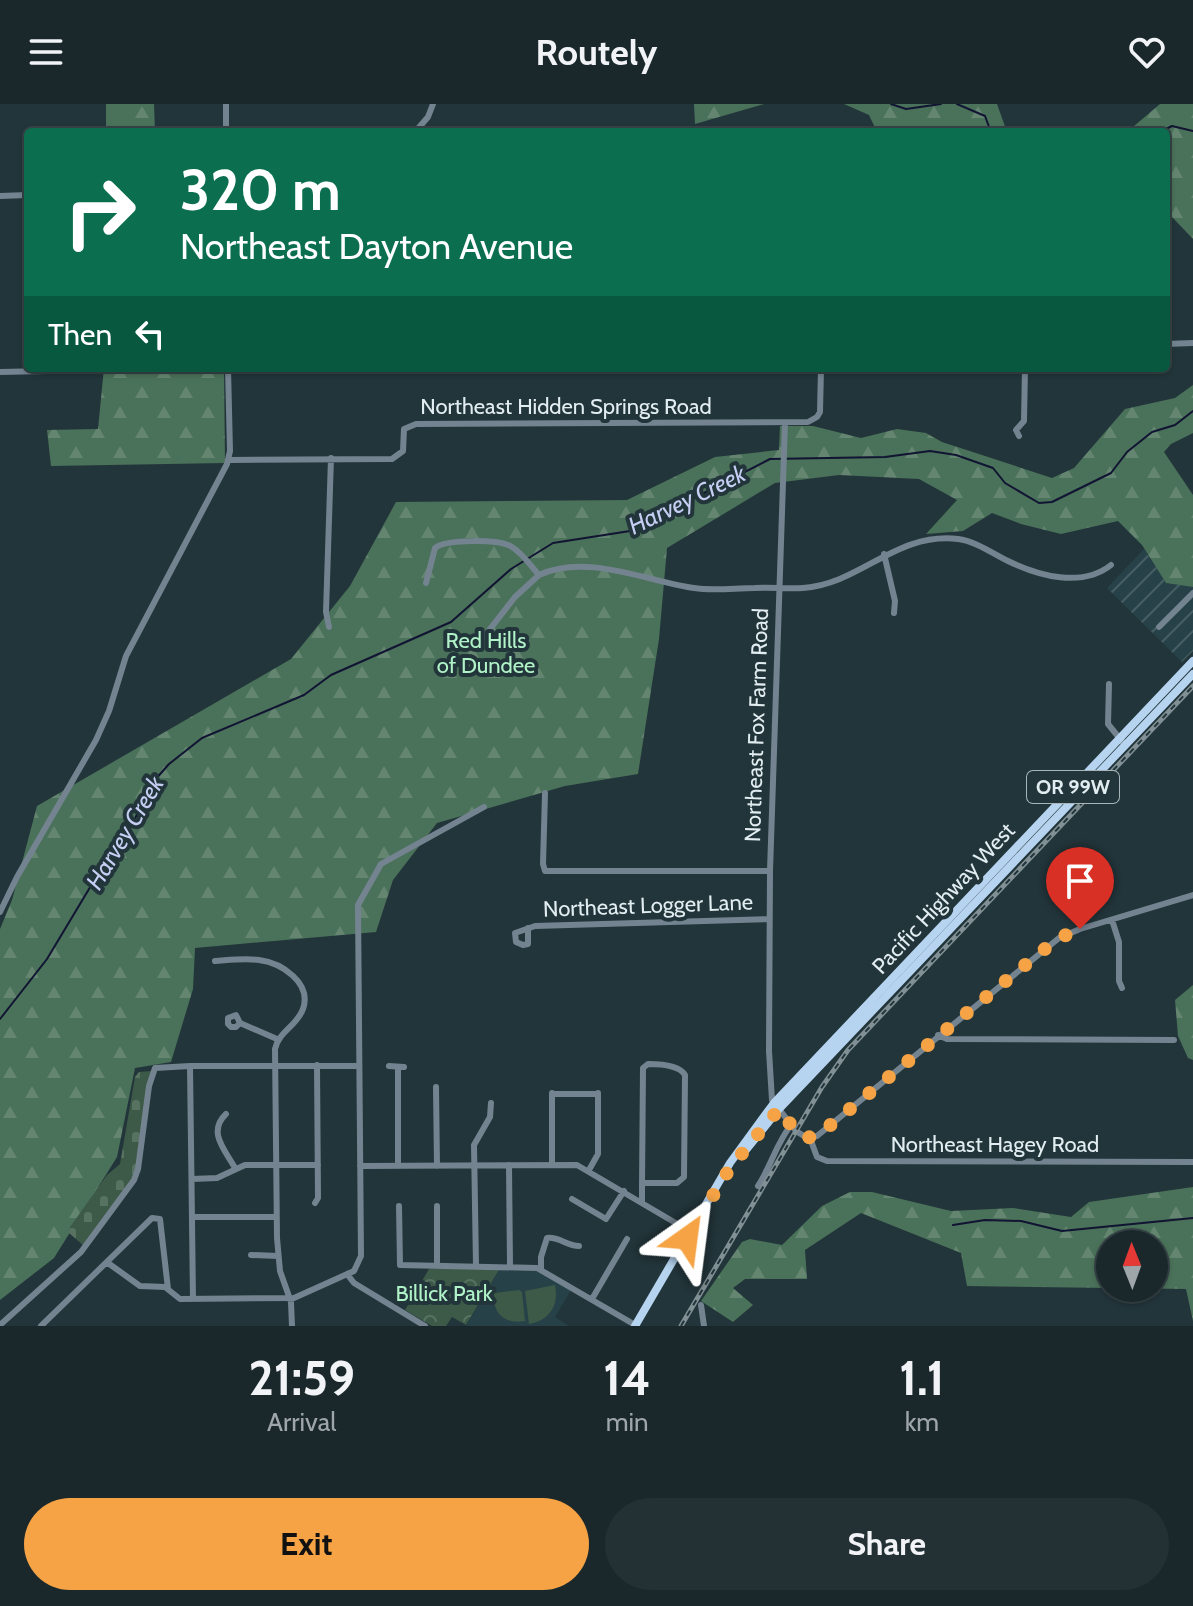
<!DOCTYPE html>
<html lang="en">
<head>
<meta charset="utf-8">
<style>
	body { margin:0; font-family:Cabin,sans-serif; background:#233034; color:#f1f3f6; height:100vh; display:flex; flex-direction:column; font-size:30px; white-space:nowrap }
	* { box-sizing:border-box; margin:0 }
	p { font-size:26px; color:#9fa6a9 }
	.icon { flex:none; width:44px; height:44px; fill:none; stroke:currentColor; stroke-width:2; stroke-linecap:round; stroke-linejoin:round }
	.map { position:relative; height:1222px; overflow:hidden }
	.drawer { display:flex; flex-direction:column; background:#1a282c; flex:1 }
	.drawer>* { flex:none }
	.banner { position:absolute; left:24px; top:24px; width:1146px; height:244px; border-radius:8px; box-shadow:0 2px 6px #0004,0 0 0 2px #384448; background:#0b6e4f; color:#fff; overflow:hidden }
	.needle { width:52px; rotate:359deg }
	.buttons { position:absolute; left:1096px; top:1126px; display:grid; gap:16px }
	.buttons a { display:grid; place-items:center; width:72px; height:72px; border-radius:50%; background:#1a282c; box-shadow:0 2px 6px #0004,0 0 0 2px #384448; font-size:40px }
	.pin { position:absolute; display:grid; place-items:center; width:68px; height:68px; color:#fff; margin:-82px -34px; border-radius:50% 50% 50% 0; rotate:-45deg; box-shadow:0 0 8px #0007 }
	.pin .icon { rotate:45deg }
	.me { position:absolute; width:88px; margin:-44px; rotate:31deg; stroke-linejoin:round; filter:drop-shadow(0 0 6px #0008) }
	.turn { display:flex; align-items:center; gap:28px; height:168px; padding:0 24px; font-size:36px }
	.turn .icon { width:104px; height:104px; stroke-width:2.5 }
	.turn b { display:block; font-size:56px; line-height:68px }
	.then { display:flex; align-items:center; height:76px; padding:0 24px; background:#0003; gap:16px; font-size:30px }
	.eta { display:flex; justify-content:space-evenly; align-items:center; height:136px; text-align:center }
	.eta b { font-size:48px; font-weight:700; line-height:56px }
	.cta { display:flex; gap:16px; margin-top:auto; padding:16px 24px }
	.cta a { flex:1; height:92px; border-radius:48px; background:#f5a345; color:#111; font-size:32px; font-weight:700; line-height:92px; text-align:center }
	.cta a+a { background:#233034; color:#f1f3f6 }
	header { display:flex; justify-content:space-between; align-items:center; height:104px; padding:0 24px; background:#1a282c; font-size:36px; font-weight:700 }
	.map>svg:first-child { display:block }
	.built { fill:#264248 }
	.industrial { fill:url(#industrial-furrows) }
	.green { fill:#3c5a47 }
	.forest { fill:url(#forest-firs); fill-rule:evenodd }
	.cemetery { fill:url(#cemetery-stones) }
	.park { fill:url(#park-crowns) }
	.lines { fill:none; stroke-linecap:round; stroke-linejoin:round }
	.stream { stroke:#111432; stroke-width:2 }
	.minor { stroke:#748390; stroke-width:6 }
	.major { stroke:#b6d4f0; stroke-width:8 }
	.rail-casing { stroke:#819094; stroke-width:5 }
	.rail { stroke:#22353a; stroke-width:2; stroke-dasharray:6; stroke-linecap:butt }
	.route { stroke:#f5a345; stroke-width:14; stroke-dasharray:0 25.2 }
	.labels { text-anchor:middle; stroke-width:8; stroke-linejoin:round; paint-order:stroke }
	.shield { fill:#22353a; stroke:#a8b6b9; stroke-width:2 }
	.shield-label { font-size:20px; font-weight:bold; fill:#e1edf0 }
	.street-label { font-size:22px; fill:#e1edf0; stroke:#22353a }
	.park-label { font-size:22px; fill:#b0f3c8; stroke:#22353a }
	.water-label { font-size:24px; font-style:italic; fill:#c6cef4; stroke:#22353a }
</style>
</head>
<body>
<header><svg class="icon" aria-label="menu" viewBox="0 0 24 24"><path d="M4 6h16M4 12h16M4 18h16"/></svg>Routely<svg class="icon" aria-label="heart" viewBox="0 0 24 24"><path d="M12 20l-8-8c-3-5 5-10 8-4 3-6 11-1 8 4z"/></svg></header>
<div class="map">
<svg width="1193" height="1222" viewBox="0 0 1193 1222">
	<defs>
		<pattern id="industrial-furrows" width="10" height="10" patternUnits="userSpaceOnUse" patternTransform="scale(2)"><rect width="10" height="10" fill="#264248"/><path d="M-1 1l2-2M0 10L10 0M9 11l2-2" fill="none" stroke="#455e63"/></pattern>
		<pattern id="forest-firs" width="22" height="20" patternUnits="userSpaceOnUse" patternTransform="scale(2)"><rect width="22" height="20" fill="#4a7159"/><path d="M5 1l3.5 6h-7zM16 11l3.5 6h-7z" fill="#648671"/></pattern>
		<pattern id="cemetery-stones" width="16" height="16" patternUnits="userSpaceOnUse" patternTransform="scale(2)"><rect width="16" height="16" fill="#3c5a47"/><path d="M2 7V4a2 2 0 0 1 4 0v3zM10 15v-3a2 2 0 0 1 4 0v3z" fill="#587262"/></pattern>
		<pattern id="park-crowns" width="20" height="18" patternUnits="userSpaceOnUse" patternTransform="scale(2)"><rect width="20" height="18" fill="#3c5a47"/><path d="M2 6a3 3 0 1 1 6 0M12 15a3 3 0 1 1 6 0" fill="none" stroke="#587262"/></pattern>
	</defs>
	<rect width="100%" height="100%" fill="#22353a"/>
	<!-- built -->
	<path class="built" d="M 500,1164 L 539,1167 L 571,1186 L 555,1213 L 569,1222 L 466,1222 Z"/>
	<!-- industrial -->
	<path class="industrial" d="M 1144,445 L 1166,479 L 1193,483 L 1193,547 L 1182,558 L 1107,484 Z"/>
	<!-- green -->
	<path class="green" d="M 555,1181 C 559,1201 550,1216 529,1220 L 525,1187 Z
		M 519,1186 L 522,1188 L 525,1217 C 505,1221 492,1209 494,1189 Z"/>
	<!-- forest -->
	<path class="forest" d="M 106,0 L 154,0 L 155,28 L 106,28 Z
		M 694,0 L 764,0 L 695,20 Z
		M 844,0 L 997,0 L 1007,28 L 877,28 L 869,11 Z
		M 1160,0 L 1193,0 L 1193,135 L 1172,113 L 1166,113 L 1166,28 L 1127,28 Z
		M 104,264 L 224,264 L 225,359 L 51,362 L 47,326 L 98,325 Z
		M 1193,281 L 1193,329 L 1171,340 L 1164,348 L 1193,391 L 1193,483 L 1166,479 L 1142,441 L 1118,417 L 1061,430 L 1021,420 L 992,409 L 963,427 L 926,430 L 957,396 L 919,375 L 839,371 L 775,379 L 667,444 L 659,535 L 638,670 L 565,682 L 437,719 L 393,776 L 376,828 L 195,844 L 193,885 L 171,958 L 135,964 L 117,1053 L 54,1154 L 0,1196 L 0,825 L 12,796 L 37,702 L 291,555 L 350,482 L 396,398 L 627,396 L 715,353 L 779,346 L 780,322 L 813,322 L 861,334 L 897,325 L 926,329 L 942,338 L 1052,374 L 1074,364 L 1125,305 L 1175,294 Z
		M 1193,881 L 1193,956 L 1188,954 L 1178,932 L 1175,896 Z
		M 1193,1083 L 1193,1217 L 1186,1185 L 967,1182 L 961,1149 L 861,1109 L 805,1146 L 807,1175 L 745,1175 L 733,1184 L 753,1201 L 733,1218 L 701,1197 L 742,1138 L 750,1135 L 782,1141 L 822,1102 L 850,1088 L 872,1088 L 951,1107 L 1013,1104 L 1071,1113 L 1089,1098 ZM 1110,1140 L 1154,1140 L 1154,1184 L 1110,1184 Z"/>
	<!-- cemetery -->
	<path class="cemetery" d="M 152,967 L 135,1071 L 84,1142 L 69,1129 L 70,1123 L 107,1071 L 120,1060 L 135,973 L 139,968 Z"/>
	<!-- park -->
	<path class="park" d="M 500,1164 L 466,1221 L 452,1213 L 446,1222 L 432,1222 L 405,1206 L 429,1165 Z"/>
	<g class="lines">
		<!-- stream -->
		<path class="stream" d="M 891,0 L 906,5 L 941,0
			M 957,0 L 985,12 L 991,28
			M 1160,28 L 1172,22 L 1193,27
			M 0,915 L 47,855 L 104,760 L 133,720 L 147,685 L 169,660 L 202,634 L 304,591 L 331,571 L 451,518 L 511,465 L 553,439 L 630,427 L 770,355 L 885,353 L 930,347 L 956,351 L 993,364 L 1005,379 L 1039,399 L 1052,398 L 1111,369 L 1127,348 L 1152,328 L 1175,321 L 1193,307
			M 953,1121 L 985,1116 L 1021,1117 L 1062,1127 L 1193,1114"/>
		<!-- minor -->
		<path class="minor" d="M 226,0 L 226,28
			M 415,28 L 428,13 L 433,0
			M 0,92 L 28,91
			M 1166,240 L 1193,239
			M 0,268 L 185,264
			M 785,319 L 770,767 L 769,947 L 772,996 L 796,1027 L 807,1034 L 817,1032 L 1059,834 L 1080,825 L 1193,791
			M 1019,332 L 1016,326 L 1024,317 L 1025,264
			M 229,356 L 392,355 L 403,347 L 404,325 L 416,320 L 808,318 L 817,313 L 820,308 L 821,264
			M 884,450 L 895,497 L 894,509
			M 426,479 L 435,444 C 446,435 500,435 512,443 C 522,449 531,462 539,471 C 587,449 646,477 694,484 C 713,487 735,484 755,484 C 771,483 787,485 803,484 C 861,480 895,428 958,435 C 975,437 992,449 1008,457 C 1039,472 1082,484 1111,461
			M 329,523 L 326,508 L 331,354
			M 1159,523 L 1193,489
			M 476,543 L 515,493 L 539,471
			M 1109,580 L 1108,620 L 1125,641
			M 545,689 L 543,760 L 545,767 L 770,767
			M 0,808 L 17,773 L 96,636 L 109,607 L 126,552 L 227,360 L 230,347 L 228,264
			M 1112,816 L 1119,838 L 1119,877 L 1122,884
			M 528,824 L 528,840 L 523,841 L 516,838 L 515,829 L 535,822 L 769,815
			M 215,857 C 230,856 245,854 259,856 C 282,859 312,879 303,905 C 297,922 279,927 275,945 L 277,1134 L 280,1167 L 291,1198 L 292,1222
			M 240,919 L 236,923 L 231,923 L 228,920 L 228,914 L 236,911 L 240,919 L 277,935
			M 938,931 L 947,935 L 1174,936
			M 190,962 L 193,1195
			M 389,962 L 404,963
			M 398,963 L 398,1062
			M 436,983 L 437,1062
			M 552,989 L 552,1061
			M 553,990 L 598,990
			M 226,1010 C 207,1028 225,1046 235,1064
			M 810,1034 L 817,1053 L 827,1057 L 1193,1058
			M 509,1061 L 510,1162
			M 360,1062 L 577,1061 L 691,1128
			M 589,1066 L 598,1050 L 598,989
			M 192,1075 L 217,1074 L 245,1061 L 318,1061
			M 758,1082 C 771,1062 776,1040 791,1021
			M 572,1095 L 606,1115 L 624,1087
			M 642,1098 L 642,1081 L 643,964 L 648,960 C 659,960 679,961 685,971 L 684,1073 L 677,1079 L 642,1079
			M 315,1099 L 318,1094 L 317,961
			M 399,1102 L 400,1161 L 537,1164 L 637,1222
			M 437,1102 L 437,1161
			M 192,1113 L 276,1113
			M 251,1151 L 278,1152
			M 108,1159 L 140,1182 L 165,1183 L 180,1195 L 294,1194 L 354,1167 L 361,1152 L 358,801 L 381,760 L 484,703
			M 476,1162 L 474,1041 L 490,1013 L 491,999
			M 541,1165 L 541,1153 L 547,1134 C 558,1132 567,1142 579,1142
			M 347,1170 L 354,1179 L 425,1222
			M 592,1195 L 627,1135
			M 701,1201 L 704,1222
			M 0,1221 L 81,1148 L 134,1076 L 138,1065 L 149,982 L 155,964 L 190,962 L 358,962
			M 41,1222 L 152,1114 L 160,1115 L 168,1185"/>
		<!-- major -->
		<path class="major" d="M 741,1052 L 779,1005 L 1193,570
			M 635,1222 L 730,1059 L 774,999 L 1193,557"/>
		<!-- rail casing -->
		<g class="rail-casing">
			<path id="rail" d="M 681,1222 L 822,983 L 848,946 L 1193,582"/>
		</g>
		<!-- rail -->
		<use href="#rail" class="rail"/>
	</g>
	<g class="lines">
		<!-- route -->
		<path class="route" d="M 687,1134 L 730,1064 L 779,1005 C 790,1018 799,1039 817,1032 L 1041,848 L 1059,834 L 1080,825"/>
	</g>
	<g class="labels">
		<!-- shield labels -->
		<rect class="shield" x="1027" y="667" width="92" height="32" rx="6"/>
		<g class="shield-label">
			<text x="1073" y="690">OR 99W</text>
		</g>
		<!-- street labels -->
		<g class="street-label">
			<text x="566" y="310">Northeast Hidden Springs Road</text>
			<text transform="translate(756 621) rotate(-88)" y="8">Northeast Fox Farm Road</text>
			<text transform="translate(943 794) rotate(-47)" y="8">Pacific Highway West</text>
			<text transform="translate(648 801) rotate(-2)" y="8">Northeast Logger Lane</text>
			<text x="995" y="1048">Northeast Hagey Road</text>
		</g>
		<!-- park labels -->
		<g class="park-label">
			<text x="486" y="544">Red Hills<tspan x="486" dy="25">of Dundee</tspan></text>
			<text x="444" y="1197">Billick Park</text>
		</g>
		<!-- water labels -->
		<g class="water-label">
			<text transform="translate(687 396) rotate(-26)" y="8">Harvey Creek</text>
			<text transform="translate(125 729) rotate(-59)" y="8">Harvey Creek</text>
		</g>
	</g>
</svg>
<div class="buttons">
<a><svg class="needle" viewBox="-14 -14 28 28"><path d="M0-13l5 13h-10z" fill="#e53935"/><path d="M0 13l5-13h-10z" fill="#9fa6a9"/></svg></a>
</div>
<div class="pin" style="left:1080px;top:825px;background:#d93025"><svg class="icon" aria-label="arrive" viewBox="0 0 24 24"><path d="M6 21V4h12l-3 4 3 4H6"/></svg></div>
<svg class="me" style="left:687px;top:1134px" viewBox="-20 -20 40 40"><path d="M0-17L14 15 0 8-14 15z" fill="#f5a345" stroke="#fff" stroke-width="4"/></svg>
<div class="banner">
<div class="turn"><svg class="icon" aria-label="right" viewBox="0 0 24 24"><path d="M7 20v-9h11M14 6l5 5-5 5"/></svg><div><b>320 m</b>Northeast Dayton Avenue</div></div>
<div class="then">Then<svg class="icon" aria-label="left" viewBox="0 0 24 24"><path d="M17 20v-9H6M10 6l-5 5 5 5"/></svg></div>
</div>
</div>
<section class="drawer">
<div class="eta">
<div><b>21:59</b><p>Arrival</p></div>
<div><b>14</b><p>min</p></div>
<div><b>1.1</b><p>km</p></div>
</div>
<div class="cta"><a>Exit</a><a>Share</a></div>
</section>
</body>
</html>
